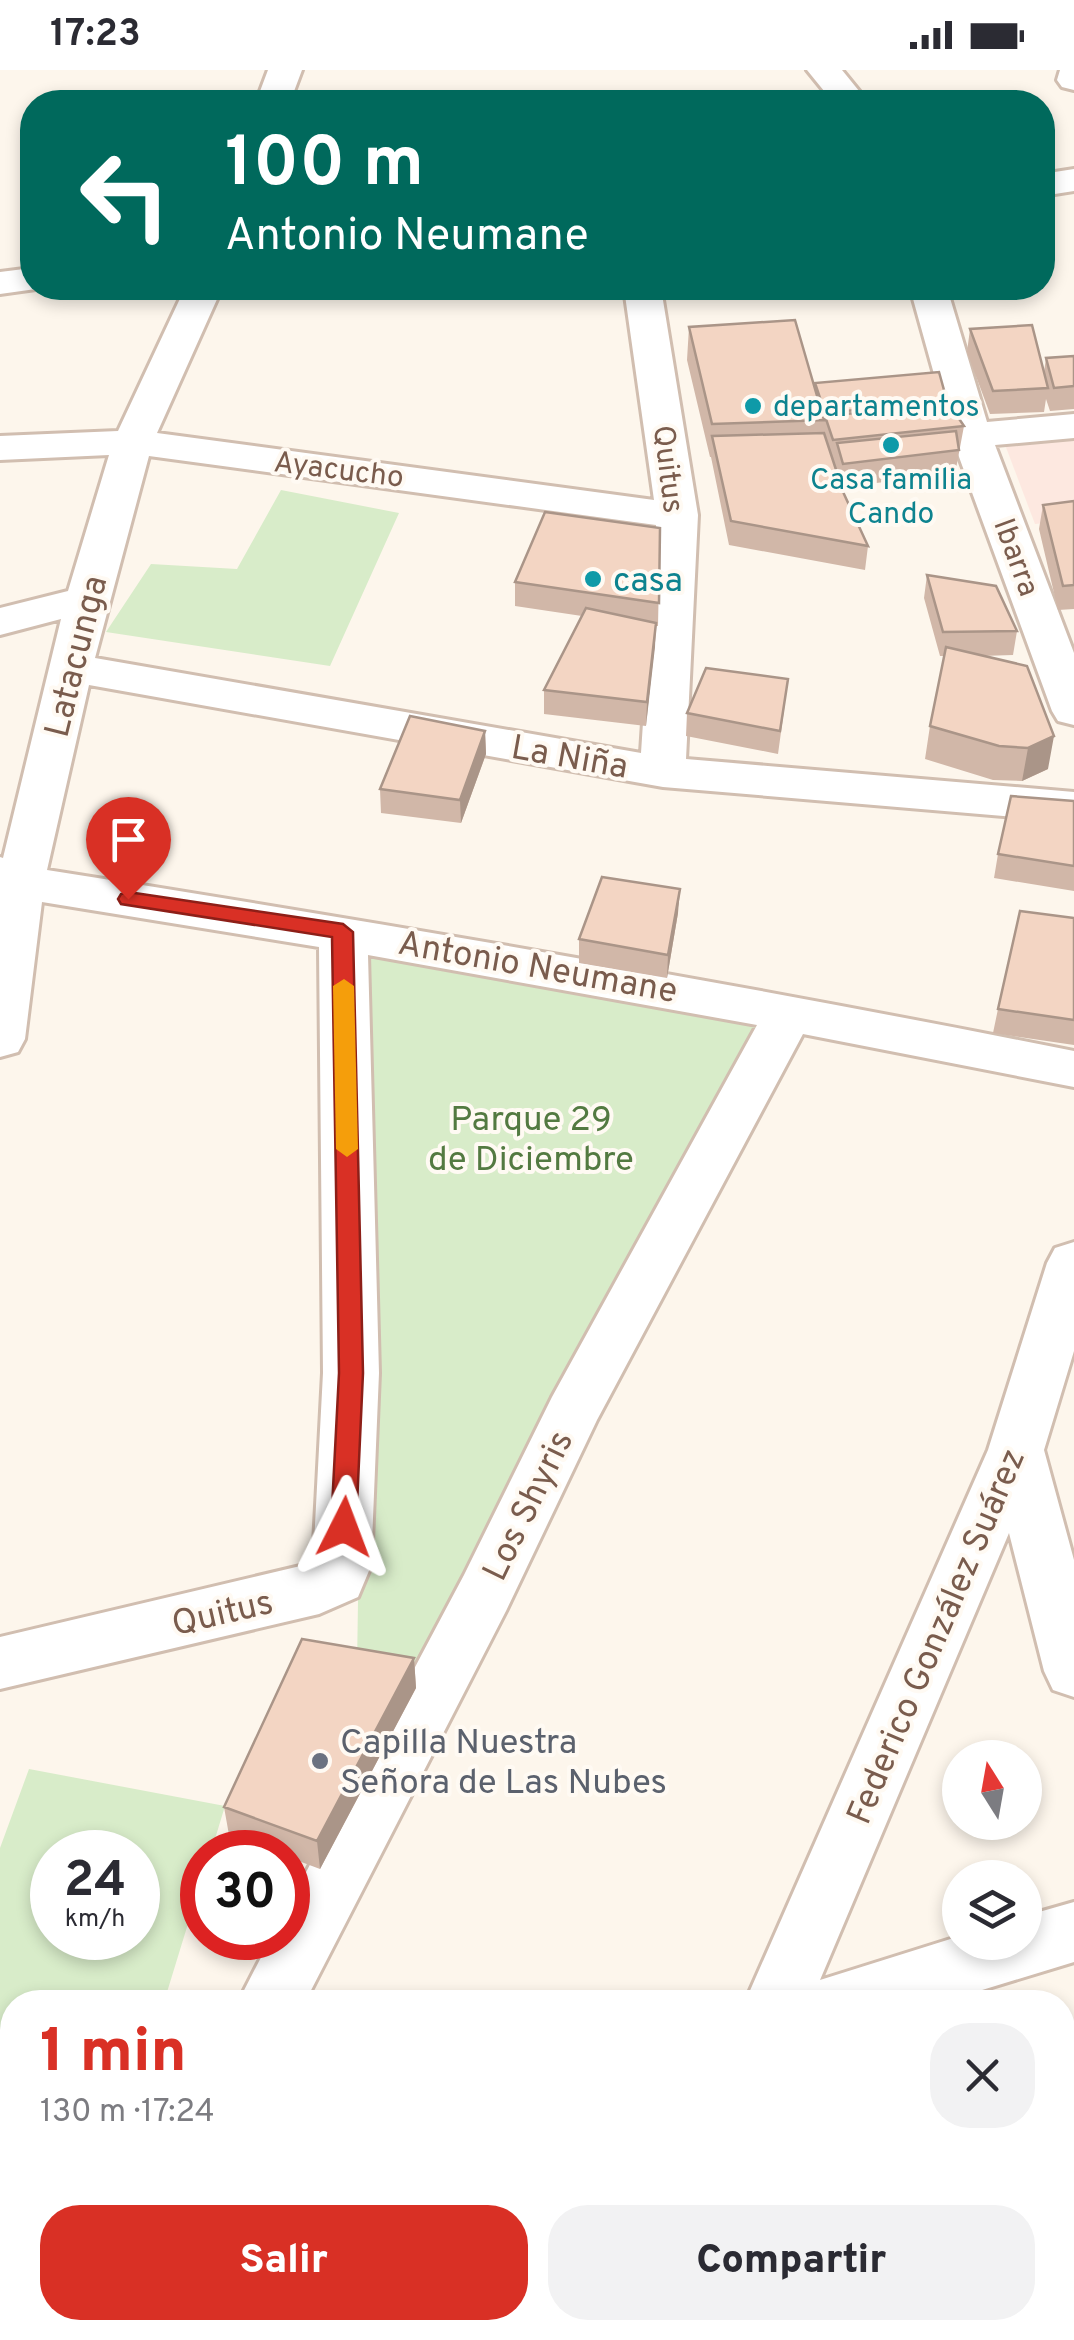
<!DOCTYPE html>
<html lang="es">
<head>
<meta charset="utf-8">
<style>
	body { margin:0; font-family:Overpass,sans-serif; background:#f2f2f3; color:#2b2b33; height:100vh; display:flex; flex-direction:column; font-size:38px; white-space:nowrap }
	* { box-sizing:border-box; margin:0 }
	p { font-size:32px; color:#7c7c81 }
	.icon { flex:none; width:55px; height:55px; fill:none; stroke:currentColor; stroke-width:2; stroke-linecap:round; stroke-linejoin:round }
	.map { position:relative; flex:1; overflow:hidden }
	.details { position:absolute; left:0px; top:1920px; width:1075px; height:350px; display:flex; flex-direction:column; background:#fff; border-radius:40px 40px 0 0; box-shadow:0 5px 15px #0003 }
	.details>* { flex:none }
	.top-card { position:absolute; left:20px; top:20px; width:1035px; height:210px; border-radius:40px; box-shadow:0 5px 15px #0003; background:#00695c; color:#fff; overflow:hidden }
	.needle { width:65px; rotate:349deg }
	.fabs { position:absolute; left:942px; top:1670px; display:grid; gap:20px }
	.fabs a { display:grid; place-items:center; width:100px; height:100px; border-radius:50%; background:#fff; box-shadow:0 5px 15px #0003; font-size:50px }
	.speed { position:absolute; left:30px; top:1760px; display:flex; gap:20px; font-size:50px; font-weight:700; text-align:center }
	.speed>* { display:grid; place-content:center; width:130px; height:130px; border-radius:50%; background:#fff; box-shadow:0 5px 15px #0003; line-height:1 }
	.speed small { font-size:25px; font-weight:400 }
	.speed .limit { border:15px solid #d22; background:#fff; color:#111 }
	.pin { position:absolute; display:grid; place-items:center; width:85px; height:85px; color:#fff; margin:-102px -42px; border-radius:50% 50% 50% 0; rotate:-45deg; box-shadow:0 0 10px #0007 }
	.pin .icon { rotate:45deg }
	.me { position:absolute; width:110px; margin:-55px; rotate:3deg; stroke-linejoin:round; filter:drop-shadow(0 0 8px #0008) }
	.turn { display:flex; align-items:center; gap:35px; height:210px; padding:0 40px; font-size:45px }
	.turn .icon { width:130px; height:130px; stroke-width:2.5 }
	.turn b { display:block; font-size:70px; line-height:85px }
	.round { display:grid; place-items:center; flex:none; width:105px; height:105px; border-radius:40px; background:#f2f2f3 }
	.overview { display:flex; align-items:center; justify-content:space-between; height:170px; padding:0 40px }
	h1 { font-size:60px; font-weight:800; line-height:75px; color:#d93025 }
	.primary-button { display:flex; gap:20px; margin-top:auto; padding:20px 40px }
	.primary-button a { flex:1; height:115px; border-radius:40px; background:#d93025; color:#fff; font-size:40px; font-weight:800; line-height:115px; text-align:center }
	.primary-button a+a { background:#f2f2f3; color:#2b2b33 }
	.status { display:flex; justify-content:space-between; align-items:center; height:70px; padding:0 50px; background:#fff; direction:ltr }
	.status svg { height:28px; fill:currentColor }
	.map>svg:first-child { display:block }
	.commercial { fill:#fde8e0 }
	.green { fill:#d8ecc9; fill-rule:evenodd }
	.lines { fill:none; stroke-linecap:round; stroke-linejoin:round }
	.minor-casing { stroke:#d1beb0; stroke-width:6 }
	.minor { fill:#fff; fill-rule:evenodd }
	.wall { fill:#d1b7a8 }
	.shaded-wall { fill:#aa9588 }
	.building { fill:#f3d5c3; stroke:#aa9588; stroke-width:2.5 }
	.route { fill:#d93025; stroke:#8d1f18; stroke-width:2.5 }
	.slow { fill:#f59e0b }
	.culture-dot { fill:#0f9aa8; stroke:#fffaf3; stroke-width:4 }
	.worship-dot { fill:#6b7280; stroke:#fffaf3; stroke-width:4 }
	.labels { text-anchor:middle; stroke-width:8; stroke-linejoin:round; paint-order:stroke }
	.far-culture-label { font-size:30px; fill:#0d838f; stroke:#fffaf3; text-anchor:start }
	.far-street-label { font-size:30px; fill:#7a5c4d; stroke:#fffaf3 }
	.culture-label { font-size:35px; fill:#0d838f; stroke:#fffaf3; text-anchor:start }
	.street-label { font-size:35px; fill:#7a5c4d; stroke:#fffaf3 }
	.park-label { font-size:35px; fill:#537a41; stroke:#fffaf3 }
	.worship-label { font-size:35px; fill:#5b616d; stroke:#fffaf3; text-anchor:start }
</style>
</head>
<body>
<div class="status"><b>17:23</b><svg viewBox="0 0 49 12"><path d="M0 12V9h3v3zM5 12V6h3v6zM10 12V3h3v9zM15 12V0h3v12zM26 1h20v11H26zM47 4h2v5h-2z"/></svg></div>
<div class="map">
<svg width="1074" height="2270" viewBox="0 0 1074 2270">
	<rect width="100%" height="100%" fill="#fdf6ec"/>
	<!-- commercial -->
	<path class="commercial" d="M 1074,363 L 1074,450 L 1035,454 L 1004,372 Z"/>
	<!-- green -->
	<path class="green" d="M 281,420 L 399,443 L 330,596 L 106,562 L 151,494 L 237,499 Z
		M 368,866 L 790,941 L 439,1611 L 357,1598 Z
		M 29,1699 L 225,1736 L 211,1782 L 202,1782 L 202,1808 L 164,1932 L 12,1932 L 12,1992 L 0,1990 L 0,1778 ZM 52,1782 L 138,1782 L 138,1868 L 52,1868 Z"/>
	<g class="lines">
		<!-- minor casing -->
		<g class="minor-casing">
			<path id="minor" d="M 268,0 L 302,0 L 290,32 L 256,32 Z
				M 807,0 L 842,0 L 868,32 L 833,32 Z
				M 1060,0 L 1074,0 L 1074,20 L 1062,17 L 1057,10 Z
				M 1074,99 L 1074,121 L 1042,126 L 1042,104 Z
				M 32,198 L 32,218 L 43,218 L 0,224 L 0,202 Z
				M 185,218 L 222,218 L 157,363 L 654,430 L 624,218 L 661,218 L 698,445 L 686,689 L 1074,722 L 1074,752 L 663,717 L 89,615 L 47,800 C 391,854 733,913 1074,981 L 1074,1017 L 803,964 L 597,1350 L 506,1541 L 305,1932 L 238,1932 L 271,1868 L 288,1868 L 288,1836 L 464,1505 L 552,1327 L 757,955 L 368,885 L 379,1303 L 371,1496 L 358,1527 L 319,1544 L 0,1619 L 0,1567 L 313,1493 L 323,1303 L 319,877 L 42,832 L 25,969 L 18,982 L 0,987 L 0,787 L 3,788 L 61,549 L 0,565 L 0,538 L 68,521 L 109,385 L 0,390 L 0,366 L 118,361 ZM 149,386 L 656,455 L 641,683 L 95,588 Z
				M 910,218 L 947,218 L 987,352 L 1074,344 L 1074,368 L 995,375 L 1074,583 L 1074,655 L 1058,651 L 1052,641 L 951,365 Z
				M 1074,1172 L 1074,1281 L 1044,1380 L 1074,1490 L 1074,1627 L 1053,1620 L 1044,1601 L 1009,1463 L 820,1910 L 960,1866 L 960,1872 L 1025,1872 L 1025,1846 L 1074,1832 L 1074,1892 L 943,1932 L 745,1932 L 988,1380 L 1047,1193 L 1055,1178 Z
				M 0,2014 L 12,2019 L 12,2123 L 0,2125 Z
				M 594,2258 L 666,2258 L 661,2270 L 589,2270 Z"/>
		</g>
		<!-- minor -->
		<use href="#minor" class="minor"/>
	</g>
	<!-- wall -->
	<path class="wall" d="M 689,257 L 815,319 L 815,313 L 947,331 L 947,334 L 964,356 L 955,404 L 841,417 L 868,476 L 865,500 L 729,475 L 711,387 L 710,387 L 687,290 Z
		M 970,259 L 1044,302 L 1046,288 L 1074,286 L 1074,339 L 1050,341 L 1046,329 L 1044,342 L 990,344 L 967,282 Z
		M 1074,431 L 1074,539 L 1058,540 L 1039,459 L 1043,435 Z
		M 660,458 L 658,556 L 656,556 L 646,656 L 544,644 L 544,620 L 582,546 L 515,536 L 515,512 Z
		M 927,505 L 1017,561 L 1013,585 L 981,586 L 1048,699 L 1022,711 L 993,710 L 925,689 L 930,656 L 944,586 L 940,586 L 924,528 Z
		M 785,633 L 778,684 L 686,666 L 687,643 Z
		M 485,661 L 486,684 L 461,753 L 381,743 L 380,719 Z
		M 1074,731 L 1074,821 L 994,808 L 998,784 Z
		M 678,843 L 667,908 L 579,893 L 579,869 Z
		M 1074,848 L 1074,975 L 993,963 L 998,939 Z
		M 414,1588 L 416,1618 L 320,1799 L 288,1787 L 288,1782 L 276,1782 L 229,1765 L 224,1737 Z"/>
	<!-- shaded-wall -->
	<path class="shaded-wall" d="M 656,553 L 655,577 L 646,656 L 647,632 Z
		M 485,661 L 486,684 L 461,753 L 460,730 Z
		M 1054,666 L 1048,699 L 1022,711 L 1028,678 Z
		M 680,819 L 678,843 L 667,908 L 668,885 Z
		M 414,1588 L 416,1618 L 320,1799 L 317,1771 Z"/>
	<!-- building -->
	<path class="building" d="M 795,250 L 824,350 L 712,354 L 689,257 Z
		M 1032,255 L 1048,318 L 993,321 L 970,259 Z
		M 1074,286 L 1074,316 L 1054,318 L 1046,288 Z
		M 939,302 L 947,331 L 825,343 L 815,313 Z
		M 949,334 L 964,356 L 833,370 L 825,346 Z
		M 956,361 L 959,380 L 843,394 L 837,373 Z
		M 824,363 L 844,424 L 868,476 L 731,451 L 712,366 Z
		M 1074,431 L 1074,515 L 1063,516 L 1043,435 Z
		M 545,442 L 660,458 L 659,533 L 515,512 Z
		M 927,505 L 996,516 L 1017,561 L 943,562 Z
		M 586,538 L 656,553 L 647,632 L 544,620 Z
		M 946,577 L 1027,596 L 1054,666 L 1028,678 L 999,676 L 930,656 Z
		M 706,598 L 788,609 L 780,661 L 687,643 Z
		M 410,646 L 485,661 L 460,730 L 380,719 Z
		M 1011,726 L 1074,731 L 1074,796 L 998,784 Z
		M 602,807 L 680,819 L 668,885 L 579,869 Z
		M 1020,841 L 1074,848 L 1074,950 L 998,939 Z
		M 302,1569 L 414,1588 L 317,1771 L 224,1737 Z"/>
	<!-- route -->
	<path class="route" d="M 128,822 L 343,854 L 353,862 L 363,1303 L 356,1457 L 352,1465 L 344,1468 L 335,1465 L 331,1457 L 339,1303 L 332,867 L 121,834 L 118,829 L 121,824 Z"/>
	<!-- slow -->
	<path class="slow" d="M 344,909 L 354,916 L 358,1079 L 347,1087 L 336,1079 L 333,916 Z"/>
	<!-- markers -->
	<g class="culture-dot">
		<circle cx="753" cy="336" r="10"/>
		<circle cx="891" cy="375" r="10"/>
		<circle cx="593" cy="509" r="10"/>
	</g>
	<circle class="worship-dot" cx="320" cy="1691" r="10"/>
	<g class="labels">
		<!-- far-culture labels -->
		<g class="far-culture-label">
			<text x="773" y="346">departamentos</text>
			<text x="891" y="419" text-anchor="middle">Casa familia<tspan x="891" dy="34">Cando</tspan></text>
		</g>
		<!-- far-street labels -->
		<g class="far-street-label">
			<text transform="translate(339 399) rotate(7)" y="10">Ayacucho</text>
			<text transform="translate(669 399) rotate(83)" y="10">Quitus</text>
			<text transform="translate(1017 487) rotate(70)" y="10">Ibarra</text>
		</g>
		<!-- culture labels -->
		<g class="culture-label">
			<text x="613" y="521">casa</text>
		</g>
		<!-- street labels -->
		<g class="street-label">
			<text transform="translate(75 586) rotate(-76)" y="12">Latacunga</text>
			<text transform="translate(570 686) rotate(10)" y="12">La Niña</text>
			<text transform="translate(538 896) rotate(10)" y="12">Antonio Neumane</text>
			<text transform="translate(527 1435) rotate(-64)" y="12">Los Shyris</text>
			<text transform="translate(222 1542) rotate(-13)" y="12">Quitus</text>
			<text transform="translate(935 1566) rotate(-67)" y="12">Federico González Suárez</text>
		</g>
		<!-- park labels -->
		<g class="park-label">
			<text x="531" y="1060">Parque 29<tspan x="531" dy="40">de Diciembre</tspan></text>
		</g>
		<!-- worship labels -->
		<g class="worship-label">
			<text x="340" y="1683">Capilla Nuestra<tspan x="340" dy="40">Señora de Las Nubes</tspan></text>
		</g>
	</g>
</svg>
<div class="fabs">
<a><svg class="needle" viewBox="-14 -14 28 28"><path d="M0-13l5 13h-10z" fill="#e53935"/><path d="M0 13l5-13h-10z" fill="#7c7c81"/></svg></a>
<a><svg class="icon" aria-label="layers" viewBox="0 0 24 24"><path d="M12 4l9 5-9 5-9-5zM3 14l9 5 9-5"/></svg></a>
</div>
<div class="speed"><div>24<small>km/h</small></div><div class="limit">30</div></div>
<div class="pin" style="left:128px;top:829px;background:#d93025"><svg class="icon" aria-label="arrive" viewBox="0 0 24 24"><path d="M6 21V4h12l-3 4 3 4H6"/></svg></div>
<svg class="me" style="left:344px;top:1457px" viewBox="-20 -20 40 40"><path d="M0-17L14 15 0 8-14 15z" fill="#d93025" stroke="#fff" stroke-width="4"/></svg>
<div class="top-card">
<div class="turn"><svg class="icon" aria-label="left" viewBox="0 0 24 24"><path d="M17 20v-9H6M10 6l-5 5 5 5"/></svg><div><b>100 m</b>Antonio Neumane</div></div>
</div>
<section class="details">
<div class="overview"><div><h1>1 min</h1><p>130 m · 17:24</p></div><a class="round"><svg class="icon" aria-label="close" viewBox="0 0 24 24"><path d="M6 6l12 12M18 6L6 18"/></svg></a></div>
<div class="primary-button"><a>Salir</a><a>Compartir</a></div>
</section>
</div>
</body>
</html>
